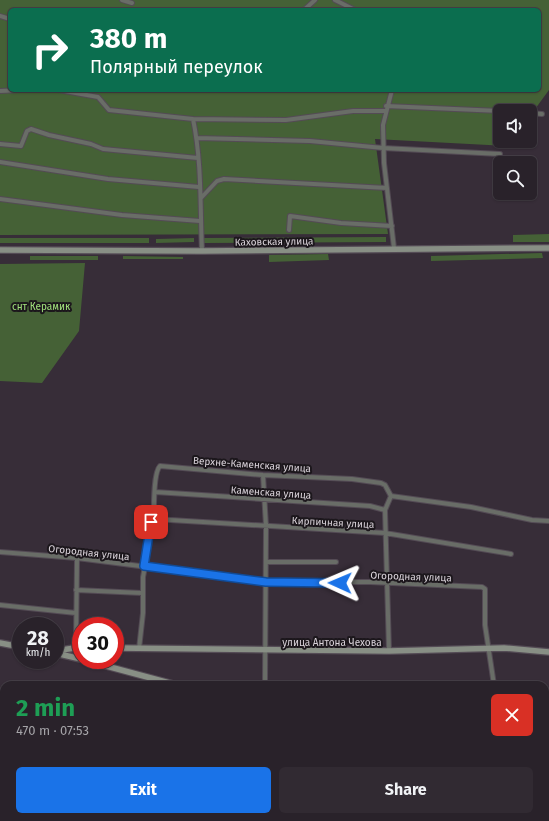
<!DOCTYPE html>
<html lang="en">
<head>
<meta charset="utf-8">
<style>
	body { margin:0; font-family:"Fira Sans",sans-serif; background:#312a32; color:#f1f3f6; height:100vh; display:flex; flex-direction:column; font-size:15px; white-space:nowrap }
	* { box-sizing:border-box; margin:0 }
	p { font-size:13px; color:#a5a4a8 }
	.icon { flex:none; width:22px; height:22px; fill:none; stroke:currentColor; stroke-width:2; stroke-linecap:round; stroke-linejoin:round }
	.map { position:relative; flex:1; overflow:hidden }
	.details { position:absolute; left:0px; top:681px; width:549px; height:140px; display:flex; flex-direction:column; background:#29222a; border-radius:12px 12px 0 0; box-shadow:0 1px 3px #0004,0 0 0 1px #453f47 }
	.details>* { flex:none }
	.hud { position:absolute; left:8px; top:8px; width:533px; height:84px; border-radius:6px; box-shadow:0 1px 3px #0004,0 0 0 1px #453f47; background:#0b6e4f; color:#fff; overflow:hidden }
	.fabs { position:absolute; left:493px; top:104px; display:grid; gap:8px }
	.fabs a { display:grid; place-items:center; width:44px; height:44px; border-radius:6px; background:#29222a; box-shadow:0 1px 3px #0004,0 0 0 1px #453f47; font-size:20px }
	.speed { position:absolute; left:12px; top:617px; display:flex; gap:8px; font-size:20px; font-weight:700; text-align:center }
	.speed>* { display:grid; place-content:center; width:52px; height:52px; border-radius:50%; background:#29222a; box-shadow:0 1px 3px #0004,0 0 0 1px #453f47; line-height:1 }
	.speed small { font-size:10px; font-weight:400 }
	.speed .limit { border:6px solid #d22; background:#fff; color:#111 }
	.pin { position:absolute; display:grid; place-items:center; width:34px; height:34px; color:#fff; margin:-17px; border-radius:8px; box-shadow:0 2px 6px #0006 }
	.me { position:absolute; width:44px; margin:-22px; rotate:271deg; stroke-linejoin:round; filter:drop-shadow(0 0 3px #0008) }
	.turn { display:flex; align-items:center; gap:14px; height:84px; padding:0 16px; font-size:18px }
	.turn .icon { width:52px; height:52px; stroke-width:2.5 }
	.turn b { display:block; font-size:28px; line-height:34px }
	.round { display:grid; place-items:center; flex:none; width:42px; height:42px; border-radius:6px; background:#312a32 }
	.headline { display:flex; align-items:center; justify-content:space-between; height:68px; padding:0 16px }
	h1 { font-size:24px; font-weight:700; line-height:30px; color:#1e9e55 }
	.action { display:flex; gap:8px; margin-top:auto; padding:8px 16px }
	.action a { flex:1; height:46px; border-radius:6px; background:#1a73e8; color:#fff; font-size:16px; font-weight:700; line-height:46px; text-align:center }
	.action a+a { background:#312a32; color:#f1f3f6 }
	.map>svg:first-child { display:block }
	.built { fill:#433444 }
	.green { fill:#456136; fill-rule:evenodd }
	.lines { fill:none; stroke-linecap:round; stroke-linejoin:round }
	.street-casing { stroke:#544b55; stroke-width:6 }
	.secondary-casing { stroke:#544b55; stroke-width:8 }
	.street { stroke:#696d67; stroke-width:4 }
	.secondary { stroke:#888f85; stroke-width:5.5 }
	.rail { stroke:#aaa2aa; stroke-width:1; stroke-dasharray:7 7; stroke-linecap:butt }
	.route-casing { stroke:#114b97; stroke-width:10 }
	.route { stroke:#1a73e8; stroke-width:7 }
	.labels { text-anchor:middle; stroke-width:4; stroke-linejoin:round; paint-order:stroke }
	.street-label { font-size:10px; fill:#dad3da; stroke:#1c171c }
	.park-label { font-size:10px; fill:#a1e27c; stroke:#1c171c }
</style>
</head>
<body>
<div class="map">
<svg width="549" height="821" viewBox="0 0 549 821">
	<rect width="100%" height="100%" fill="#372d38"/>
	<!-- built -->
	<path class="built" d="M 0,726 L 4,728 L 4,763 L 0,763 Z
		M 256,817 L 427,817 L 432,821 L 268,821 Z"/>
	<!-- green -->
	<path class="green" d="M 0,0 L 549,0 L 549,90 L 530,116 L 530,111 L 500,111 L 500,141 L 511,141 L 507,146 L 375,139 L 388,234 L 0,235 ZM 10,10 L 539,10 L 539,90 L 10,90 Z
		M 549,234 L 549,242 L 513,242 L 513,235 Z
		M 386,237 L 386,242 L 202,243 L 202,238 Z
		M 0,238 L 149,238 L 149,243 L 0,243 Z
		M 194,238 L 194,242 L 156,243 L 156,239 Z
		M 542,253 L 543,258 L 431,261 L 431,256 Z
		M 328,254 L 329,260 L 269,262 L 269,255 Z
		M 30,256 L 98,256 L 98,260 L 30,260 Z
		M 123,256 L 183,257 L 183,259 L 123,259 Z
		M 85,263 L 79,331 L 42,383 L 0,381 L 0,264 Z"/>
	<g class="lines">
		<!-- street casing -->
		<g class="street-casing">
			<path id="street" d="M 122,0 L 132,3
				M 335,0 L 355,10
				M 304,10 L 315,0
				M 0,16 L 10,19
				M 59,90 L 98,97 L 109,110 L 193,119 L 286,120 L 353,111 L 386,111
				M 392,90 L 383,125 L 384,163 L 394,248
				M 0,91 L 21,90
				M 386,106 L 500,111
				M 503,111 L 515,111
				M 530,113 L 542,114
				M 193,119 C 202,162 200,207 202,251
				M 197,138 L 310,141 L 383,148 L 500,154
				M 0,144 L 21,146 L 27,131 L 31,129 L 49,135 L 91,144 L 103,149 L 198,158
				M 0,162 L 108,179 L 199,187
				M 201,198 L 217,181 L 224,179 L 387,188
				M 0,199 L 122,215 L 200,221
				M 289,230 L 290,216 L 341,223 L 392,226
				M 263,475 L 266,526 L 265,685
				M 155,492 L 370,506 L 385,510
				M 391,496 L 471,507 L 532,520 L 549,521
				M 154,519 L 385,533 L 511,554
				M 154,519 C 154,508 153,473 160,466 L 263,475 L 352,479 L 381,483 L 385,485 L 391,496
				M 0,552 L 77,558 L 265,582 L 370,582 L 482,587 L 485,589 L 485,625 L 494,685
				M 266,562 L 336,562
				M 76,590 L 142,593
				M 0,605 L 76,613
				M 76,647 L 77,558
				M 139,649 L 143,613 L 143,577 L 147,556 L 149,528 L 154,519
				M 389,651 L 385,510 L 391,496
				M 0,783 L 4,784
				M 105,817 L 120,821
				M 532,817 L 533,821
				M 95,821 L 96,817
				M 462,821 L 462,817"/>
		</g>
		<!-- secondary casing -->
		<g class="secondary-casing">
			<path id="secondary" d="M 0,250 L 202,251 L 549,248
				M 0,643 L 21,647
				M 115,648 L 389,651 L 504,648 L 549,652
				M 55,651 L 81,647
				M 55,653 L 81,659
				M 84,660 L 177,685
				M 545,753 L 549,752
				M 436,817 L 439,821"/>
		</g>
		<!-- street -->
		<use href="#street" class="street"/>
		<!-- secondary -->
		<use href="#secondary" class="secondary"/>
		<!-- rail -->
		<path class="rail" d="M 0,750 L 4,751
			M 209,817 L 222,821"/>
	</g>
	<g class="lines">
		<!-- route casing -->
		<g class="route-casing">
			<path id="route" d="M 151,522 L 144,566 L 266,582 L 340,583"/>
		</g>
		<!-- route -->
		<use href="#route" class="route"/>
	</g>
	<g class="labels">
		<!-- street labels -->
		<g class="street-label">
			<text transform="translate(274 241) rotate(-1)" y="4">Каховская улица</text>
			<text transform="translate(252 464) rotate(4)" y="4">Верхне-Каменская улица</text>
			<text transform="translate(271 492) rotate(4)" y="4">Каменская улица</text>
			<text transform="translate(333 522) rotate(3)" y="4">Кирпичная улица</text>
			<text transform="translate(89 552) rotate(6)" y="4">Огородная улица</text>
			<text transform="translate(411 576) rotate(2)" y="4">Огородная улица</text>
			<text x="332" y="646">улица Антона Чехова</text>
		</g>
		<!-- park labels -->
		<g class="park-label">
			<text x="41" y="310">снт Керамик</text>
		</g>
	</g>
</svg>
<div class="fabs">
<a><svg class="icon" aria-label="sound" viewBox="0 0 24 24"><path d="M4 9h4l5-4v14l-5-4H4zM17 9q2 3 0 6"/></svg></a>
<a><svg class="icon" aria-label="search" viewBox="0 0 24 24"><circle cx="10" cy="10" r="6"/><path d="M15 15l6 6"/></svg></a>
</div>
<div class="speed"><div>28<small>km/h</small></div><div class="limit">30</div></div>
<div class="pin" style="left:151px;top:522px;background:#d93025"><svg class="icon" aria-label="arrive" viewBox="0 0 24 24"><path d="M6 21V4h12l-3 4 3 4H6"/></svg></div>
<svg class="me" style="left:340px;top:583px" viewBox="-20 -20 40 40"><path d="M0-17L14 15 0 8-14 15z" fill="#1a73e8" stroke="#fff" stroke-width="4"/></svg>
<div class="hud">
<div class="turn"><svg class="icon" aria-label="right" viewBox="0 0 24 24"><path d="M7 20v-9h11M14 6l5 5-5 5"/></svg><div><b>380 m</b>Полярный переулок</div></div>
</div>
<section class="details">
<div class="headline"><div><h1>2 min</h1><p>470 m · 07:53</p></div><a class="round" style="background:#d93025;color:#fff"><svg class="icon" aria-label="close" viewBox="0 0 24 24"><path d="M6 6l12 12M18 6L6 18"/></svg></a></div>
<div class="action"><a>Exit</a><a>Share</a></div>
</section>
</div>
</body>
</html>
